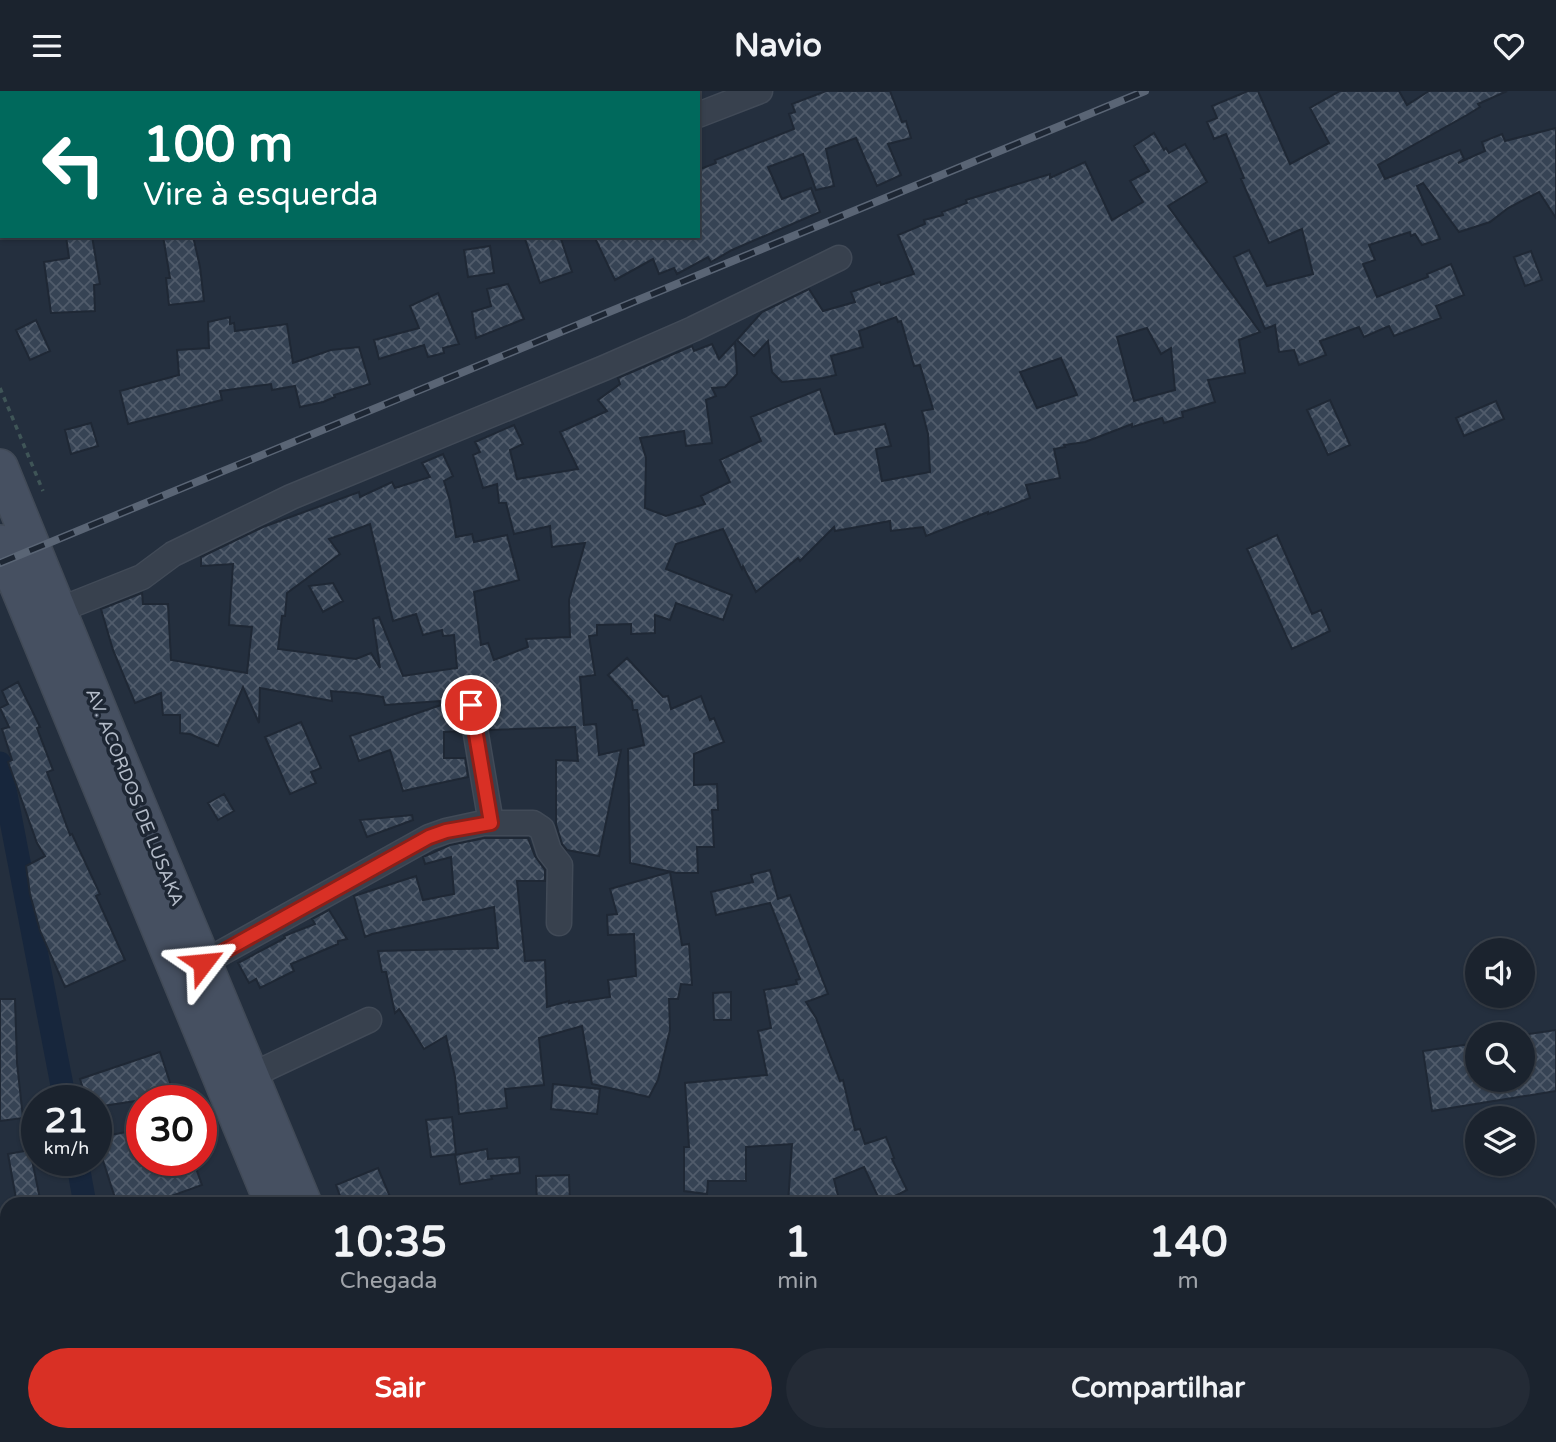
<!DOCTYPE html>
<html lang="pt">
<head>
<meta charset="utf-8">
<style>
	body { margin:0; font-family:"Varela Round",sans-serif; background:#242b36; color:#f1f3f6; height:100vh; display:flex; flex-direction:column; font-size:26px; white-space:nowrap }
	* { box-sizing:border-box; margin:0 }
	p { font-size:23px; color:#a0a4aa }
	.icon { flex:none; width:38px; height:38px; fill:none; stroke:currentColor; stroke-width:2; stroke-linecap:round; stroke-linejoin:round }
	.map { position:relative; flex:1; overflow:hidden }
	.drawer { position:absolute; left:0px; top:1106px; width:1558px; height:245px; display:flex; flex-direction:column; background:#1b232e; border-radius:21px 21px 0 0; box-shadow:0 2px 5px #0004,0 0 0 2px #39404a }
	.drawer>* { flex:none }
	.top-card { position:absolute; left:0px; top:0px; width:700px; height:147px; box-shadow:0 2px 5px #0004,0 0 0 2px #39404a; background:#00695c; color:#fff; overflow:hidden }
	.fabs { position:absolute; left:1465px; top:847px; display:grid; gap:14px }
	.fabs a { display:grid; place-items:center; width:70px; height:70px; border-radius:50%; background:#1b232e; box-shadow:0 2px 5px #0004,0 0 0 2px #39404a; font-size:35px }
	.speed { position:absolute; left:21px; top:994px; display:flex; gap:14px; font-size:35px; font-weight:700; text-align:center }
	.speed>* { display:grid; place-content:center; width:91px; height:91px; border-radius:50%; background:#1b232e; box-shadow:0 2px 5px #0004,0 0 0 2px #39404a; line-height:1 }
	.speed small { font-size:18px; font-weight:400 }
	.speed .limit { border:10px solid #d22; background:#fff; color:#111 }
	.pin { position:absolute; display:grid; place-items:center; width:60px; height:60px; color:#fff; margin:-30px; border:4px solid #fff; border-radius:50%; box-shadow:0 2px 7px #0007 }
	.me { position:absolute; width:77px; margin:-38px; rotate:61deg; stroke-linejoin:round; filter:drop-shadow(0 0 5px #0008) }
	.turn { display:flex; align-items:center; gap:24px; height:147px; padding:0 28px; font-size:32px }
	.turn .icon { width:91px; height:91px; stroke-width:2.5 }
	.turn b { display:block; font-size:49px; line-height:60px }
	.eta { display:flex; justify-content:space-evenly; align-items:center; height:119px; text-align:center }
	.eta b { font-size:42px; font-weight:700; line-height:49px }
	.primary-button { display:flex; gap:14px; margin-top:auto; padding:14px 28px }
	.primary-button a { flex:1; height:80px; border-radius:42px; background:#d93025; color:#fff; font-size:28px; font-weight:700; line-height:80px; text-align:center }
	.primary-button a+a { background:#242b36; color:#f1f3f6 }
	header { display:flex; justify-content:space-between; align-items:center; height:91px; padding:0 28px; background:#1b232e; font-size:32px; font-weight:700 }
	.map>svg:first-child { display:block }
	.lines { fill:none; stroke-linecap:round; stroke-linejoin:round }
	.canal { stroke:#17263c; stroke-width:23 }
	.building { fill:url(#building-cross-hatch); stroke:#1f2835; stroke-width:2; fill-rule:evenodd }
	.minor-casing { stroke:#414a57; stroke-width:27 }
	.secondary-casing { stroke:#414a57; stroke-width:38 }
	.path { stroke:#3f5557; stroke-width:3.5; stroke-dasharray:5 5; stroke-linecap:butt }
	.minor { stroke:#38414e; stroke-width:24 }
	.secondary { stroke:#465061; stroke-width:35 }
	.rail-casing { stroke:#5a6575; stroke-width:8 }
	.rail { stroke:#1d2633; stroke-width:5; stroke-dasharray:16; stroke-linecap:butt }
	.route-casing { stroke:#8d1f18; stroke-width:18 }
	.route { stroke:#d93025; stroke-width:12 }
	.labels { text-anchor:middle; stroke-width:7; stroke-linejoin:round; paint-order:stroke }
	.street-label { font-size:18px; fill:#b4bcc9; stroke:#1d2633 }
</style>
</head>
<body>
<header><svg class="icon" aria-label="menu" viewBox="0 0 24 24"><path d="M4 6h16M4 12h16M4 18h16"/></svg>Navio<svg class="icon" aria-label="heart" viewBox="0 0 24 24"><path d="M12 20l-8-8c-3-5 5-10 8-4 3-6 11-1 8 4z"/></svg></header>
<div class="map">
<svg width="1556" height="1351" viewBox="0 0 1556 1351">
	<defs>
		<pattern id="building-cross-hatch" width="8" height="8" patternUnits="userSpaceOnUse" patternTransform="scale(1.75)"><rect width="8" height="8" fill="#364354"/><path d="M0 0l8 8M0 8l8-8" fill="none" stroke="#515c6b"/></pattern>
	</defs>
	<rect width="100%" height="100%" fill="#242f3e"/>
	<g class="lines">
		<!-- canal -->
		<path class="canal" d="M 0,672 L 65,1010
			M 77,1069 L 85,1113
			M 130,1344 L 131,1351"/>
	</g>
	<!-- building -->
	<path class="building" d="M 826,0 L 890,0 L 902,31 L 906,30 L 911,47 L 888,53 L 901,84 L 877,95 L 856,47 L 826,58 L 834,95 L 816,99 L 803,63 L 768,76 L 782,108 L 811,97 L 820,121 L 732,159 L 711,171 L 708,166 L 677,183 L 674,177 L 659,183 L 653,168 L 615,189 L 594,145 L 698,145 L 698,79 L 716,72 L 715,69 L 794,38 L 789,23 L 795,21 L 792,13 Z
		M 1248,0 L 1258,0 L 1290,73 L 1329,52 L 1310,17 L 1340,0 L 1399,0 L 1407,14 L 1429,0 L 1507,0 L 1478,13 L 1480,16 L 1467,24 L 1378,74 L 1385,88 L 1460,59 L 1464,68 L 1458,72 L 1485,60 L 1482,51 L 1502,43 L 1505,50 L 1556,37 L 1556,127 L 1539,101 L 1508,117 L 1490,131 L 1459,141 L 1423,92 L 1417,95 L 1440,148 L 1422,154 L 1415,143 L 1411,145 L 1410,141 L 1369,154 L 1375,169 L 1363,173 L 1377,206 L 1428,186 L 1427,183 L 1451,173 L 1464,204 L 1436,215 L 1441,227 L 1394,245 L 1389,235 L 1364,246 L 1359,236 L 1320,250 L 1326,264 L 1299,274 L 1294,259 L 1279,261 L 1275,234 L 1265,238 L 1234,166 L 1249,159 L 1267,195 L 1313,183 L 1302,138 L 1269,152 L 1241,88 L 1244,87 L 1226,43 L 1214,48 L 1207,31 L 1217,27 L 1212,15 Z
		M 1154,42 L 1164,59 L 1166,57 L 1169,62 L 1185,53 L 1207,91 L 1168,115 L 1260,241 L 1239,249 L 1245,282 L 1208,289 L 1215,311 L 1182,321 L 1183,326 L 1164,332 L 1162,327 L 1132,336 L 1132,333 L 1085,351 L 1064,354 L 1065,356 L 1054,358 L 1060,387 L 1026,394 L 1030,407 L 988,423 L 988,421 L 926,445 L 923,436 L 891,440 L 890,430 L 835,440 L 834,436 L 800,470 L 798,467 L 756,501 L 743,475 L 742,478 L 723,438 L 676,453 L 666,478 L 732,504 L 723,529 L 676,512 L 670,529 L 655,524 L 655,542 L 631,543 L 631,533 L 597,534 L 597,544 L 589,545 L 595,584 L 580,586 L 584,634 L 596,633 L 599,664 L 621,659 L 599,765 L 567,759 L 562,753 L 556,733 L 556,669 L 578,670 L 575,636 L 490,639 L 485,611 L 482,604 L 476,600 L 462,602 L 457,608 L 456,616 L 460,640 L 444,641 L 444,667 L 465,667 L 468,686 L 403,700 L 390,659 L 359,670 L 350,645 L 441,614 L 440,610 L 385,614 L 383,606 L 356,602 L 331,600 L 332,610 L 260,597 L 259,632 L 243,596 L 218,655 L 190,643 L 180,642 L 180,624 L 163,624 L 161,602 L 135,612 L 113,559 L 101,518 L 142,502 L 143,513 L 168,513 L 171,569 L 247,582 L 252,536 L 229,534 L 233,473 L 201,475 L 201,466 L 263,436 L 359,401 L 360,406 L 392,391 L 395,397 L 430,386 L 422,372 L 443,363 L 453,385 L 444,390 L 450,410 L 456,446 L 472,443 L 474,451 L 507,444 L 519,489 L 474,501 L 481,554 L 488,552 L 494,569 L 528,556 L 526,548 L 570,546 L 569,509 L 585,452 L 552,456 L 550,435 L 514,443 L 506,412 L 499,412 L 497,393 L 483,397 L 473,364 L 480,361 L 475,351 L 514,334 L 523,353 L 510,359 L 517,388 L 578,378 L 560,341 L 607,320 L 598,309 L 620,293 L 618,287 L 692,255 L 694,260 L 712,253 L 719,268 L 735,251 L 737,283 L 725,296 L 712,297 L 716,305 L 706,309 L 712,352 L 686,355 L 684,340 L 640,347 L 646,367 L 645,417 L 666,425 L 705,413 L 701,405 L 730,391 L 720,369 L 761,350 L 751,326 L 820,298 L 835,343 L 885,333 L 891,355 L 876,358 L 882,390 L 930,381 L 928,343 L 922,320 L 933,318 L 920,274 L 914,275 L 901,230 L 898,231 L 896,226 L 859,240 L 863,256 L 831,265 L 836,284 L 823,287 L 782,291 L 772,281 L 768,250 L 754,265 L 737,249 L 762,221 L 809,198 L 823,220 L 855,211 L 851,201 L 880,191 L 881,194 L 914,183 L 898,144 L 925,133 L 924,129 L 943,124 L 942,121 L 967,112 L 966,109 L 1050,83 L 1050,87 L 1085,71 L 1112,129 L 1143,111 L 1130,90 L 1149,80 L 1134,55 ZM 1147,237 L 1161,263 L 1171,257 L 1175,299 L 1134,310 L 1117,246 ZM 1061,267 L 1077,304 L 1037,317 L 1020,281 ZM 370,433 L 393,530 L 416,523 L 423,544 L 442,539 L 443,545 L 454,544 L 457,577 L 403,585 L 379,526 L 373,528 L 380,577 L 371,562 L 356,568 L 278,558 L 282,525 L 285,525 L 287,502 L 340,463 L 329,448 Z
		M 66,145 L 92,145 L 100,193 L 94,194 L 95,220 L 51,222 L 44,171 L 69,167 Z
		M 163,145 L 193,145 L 200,176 L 204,210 L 169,214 L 166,187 L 170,187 Z
		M 524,145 L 560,145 L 572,181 L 540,192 Z
		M 490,155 L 494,182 L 468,186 L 464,159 Z
		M 1531,160 L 1542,189 L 1525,195 L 1514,166 Z
		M 508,193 L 524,228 L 476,247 L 472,221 L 491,215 L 487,198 Z
		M 438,202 L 459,253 L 443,257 L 444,262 L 428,266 L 424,254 L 379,268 L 374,249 L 419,237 L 410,215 Z
		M 230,226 L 230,233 L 234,232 L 235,240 L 287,233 L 293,272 L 331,259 L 359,256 L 370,293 L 334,304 L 335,306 L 323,311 L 300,316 L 295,295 L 272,299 L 271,293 L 220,300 L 222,309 L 128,333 L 120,300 L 179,284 L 177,259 L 209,257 L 208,231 Z
		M 36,229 L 50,260 L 30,269 L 16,239 Z
		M 1330,309 L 1350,354 L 1328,364 L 1307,319 Z
		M 1496,310 L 1504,328 L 1464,345 L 1456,327 Z
		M 91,332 L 98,355 L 71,363 L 65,339 Z
		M 1277,444 L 1312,523 L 1321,519 L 1330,540 L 1292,558 L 1247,458 Z
		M 333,492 L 343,510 L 323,521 L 309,495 Z
		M 627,567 L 663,606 L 668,605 L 671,618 L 701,605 L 710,629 L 714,627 L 724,651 L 694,663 L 694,694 L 717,693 L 718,719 L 712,719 L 714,756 L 697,756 L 698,782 L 677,782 L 630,772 L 628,658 L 644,654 L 637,619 L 633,619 L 632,610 L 608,584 Z
		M 18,591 L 40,636 L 37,637 L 53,679 L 47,681 L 70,744 L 72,743 L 100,803 L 96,805 L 125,869 L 65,896 L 40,840 L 30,803 L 26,775 L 45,765 L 37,752 L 8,671 L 12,669 L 2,638 L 9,636 L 0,617 L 8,613 L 2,600 Z
		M 301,631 L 321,677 L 311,681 L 316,692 L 290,703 L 265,646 Z
		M 224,703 L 234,720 L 218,729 L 208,712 Z
		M 412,724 L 413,729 L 367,746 L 360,729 Z
		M 485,747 L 528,747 L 535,765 L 545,779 L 545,790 L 517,790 L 525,870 L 545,869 L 547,916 L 569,910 L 569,912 L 610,906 L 608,889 L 636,885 L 634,843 L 608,844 L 607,824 L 617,823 L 610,798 L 670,781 L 682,854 L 689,853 L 692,894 L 681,893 L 678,908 L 669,908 L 670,939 L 658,989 L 649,1006 L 592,993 L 582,935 L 539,947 L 544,994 L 505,998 L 507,1017 L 459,1023 L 455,986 L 446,945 L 424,958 L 399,918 L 395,922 L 386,881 L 382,881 L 378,860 L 498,857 L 494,816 L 372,843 L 365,846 L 354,805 L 416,785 L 423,809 L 454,803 L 451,766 L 425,773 L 423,766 L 450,754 Z
		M 770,779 L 778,808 L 790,804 L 828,903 L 806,911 L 816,927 L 840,990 L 843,989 L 855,1039 L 860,1038 L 865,1053 L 886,1046 L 894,1067 L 892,1068 L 907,1099 L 881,1112 L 864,1076 L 834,1088 L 840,1113 L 788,1113 L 792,1053 L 746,1056 L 746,1090 L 708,1090 L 707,1103 L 684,1100 L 684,1056 L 689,1056 L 685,992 L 767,984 L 758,940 L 771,937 L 764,899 L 797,893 L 796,889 L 800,888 L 770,812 L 716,824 L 711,801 L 753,791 L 751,784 Z
		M 329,819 L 347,848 L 338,850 L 338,853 L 291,873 L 294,880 L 260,897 L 256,888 L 249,892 L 238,872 L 285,847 L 284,845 L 315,833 L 312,828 Z
		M 731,901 L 731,929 L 714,929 L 713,902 Z
		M 0,908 L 15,908 L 17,972 L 23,1027 L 0,1030 Z
		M 1556,939 L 1556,1000 L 1432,1020 L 1423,960 L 1477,952 L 1477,989 L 1522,989 L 1522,944 Z
		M 160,961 L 176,1010 L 142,1009 L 96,1016 L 96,1010 L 87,1010 L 80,988 Z
		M 553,993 L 600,998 L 597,1023 L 551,1018 Z
		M 452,1026 L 456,1063 L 431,1066 L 426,1029 Z
		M 142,1038 L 142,1069 L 193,1069 L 202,1094 L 160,1109 L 162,1113 L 117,1113 L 98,1054 L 102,1052 L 100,1046 Z
		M 487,1058 L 488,1068 L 519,1066 L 520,1082 L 491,1085 L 492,1088 L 460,1093 L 455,1064 Z
		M 30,1059 L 41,1113 L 17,1113 L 8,1063 Z
		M 378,1077 L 393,1113 L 343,1113 L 336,1094 Z
		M 569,1084 L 570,1113 L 537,1113 L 536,1085 Z"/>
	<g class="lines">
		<!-- minor casing -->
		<g class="minor-casing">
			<path id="minor" d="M 42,0 L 42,2
				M 137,2 L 137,0
				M 698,24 L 760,0
				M 0,68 L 2,68
				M 59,519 L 142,486 L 173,463 L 291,406 L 604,277 L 693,238 L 839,167
				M 471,614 L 491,732
				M 203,872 L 429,746 L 446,740 L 483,732 L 533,732 L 542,738 L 549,760 L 560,774 L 559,832
				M 250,985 L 369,929
				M 809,1344 L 810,1351
				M 929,1344 L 930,1351"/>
		</g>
		<!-- secondary casing -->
		<g class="secondary-casing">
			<path id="secondary" d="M 0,376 L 109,644 L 304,1113
				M 0,452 L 273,1113
				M 368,1344 L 371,1351
				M 400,1344 L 402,1351"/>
		</g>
		<!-- path -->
		<path class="path" d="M 0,297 L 43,400"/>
		<!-- minor -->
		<use href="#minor" class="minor"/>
		<!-- secondary -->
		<use href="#secondary" class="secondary"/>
		<!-- rail casing -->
		<g class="rail-casing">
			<path id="rail" d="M 0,472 L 1145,0"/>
		</g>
		<!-- rail -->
		<use href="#rail" class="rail"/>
	</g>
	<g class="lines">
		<!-- route casing -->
		<g class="route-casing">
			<path id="route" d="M 203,872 L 429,746 L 446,740 L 491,732 L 471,614"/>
		</g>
		<!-- route -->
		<use href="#route" class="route"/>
	</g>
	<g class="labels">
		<!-- street labels -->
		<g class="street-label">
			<text transform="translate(135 706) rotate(68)" y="6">AV. ACORDOS DE LUSAKA</text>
		</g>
	</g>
</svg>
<div class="fabs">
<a><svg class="icon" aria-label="sound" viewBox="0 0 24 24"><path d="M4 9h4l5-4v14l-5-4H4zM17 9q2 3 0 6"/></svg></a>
<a><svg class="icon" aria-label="search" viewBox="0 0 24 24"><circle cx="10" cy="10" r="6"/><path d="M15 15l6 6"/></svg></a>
<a><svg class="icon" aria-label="layers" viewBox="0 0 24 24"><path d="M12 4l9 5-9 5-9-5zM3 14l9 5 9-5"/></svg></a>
</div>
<div class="speed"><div>21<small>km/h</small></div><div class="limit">30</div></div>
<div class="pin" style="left:471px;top:614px;background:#d93025"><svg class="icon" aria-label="arrive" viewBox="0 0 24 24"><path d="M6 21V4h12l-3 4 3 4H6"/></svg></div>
<svg class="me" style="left:203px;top:872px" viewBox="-20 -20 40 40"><path d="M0-17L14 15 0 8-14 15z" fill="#d93025" stroke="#fff" stroke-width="4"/></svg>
<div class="top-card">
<div class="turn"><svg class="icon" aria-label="left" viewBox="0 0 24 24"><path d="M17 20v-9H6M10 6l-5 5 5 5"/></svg><div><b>100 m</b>Vire à esquerda</div></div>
</div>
<section class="drawer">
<div class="eta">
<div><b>10:35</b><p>Chegada</p></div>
<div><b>1</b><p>min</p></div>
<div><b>140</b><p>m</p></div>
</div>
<div class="primary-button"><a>Sair</a><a>Compartilhar</a></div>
</section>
</div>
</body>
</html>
